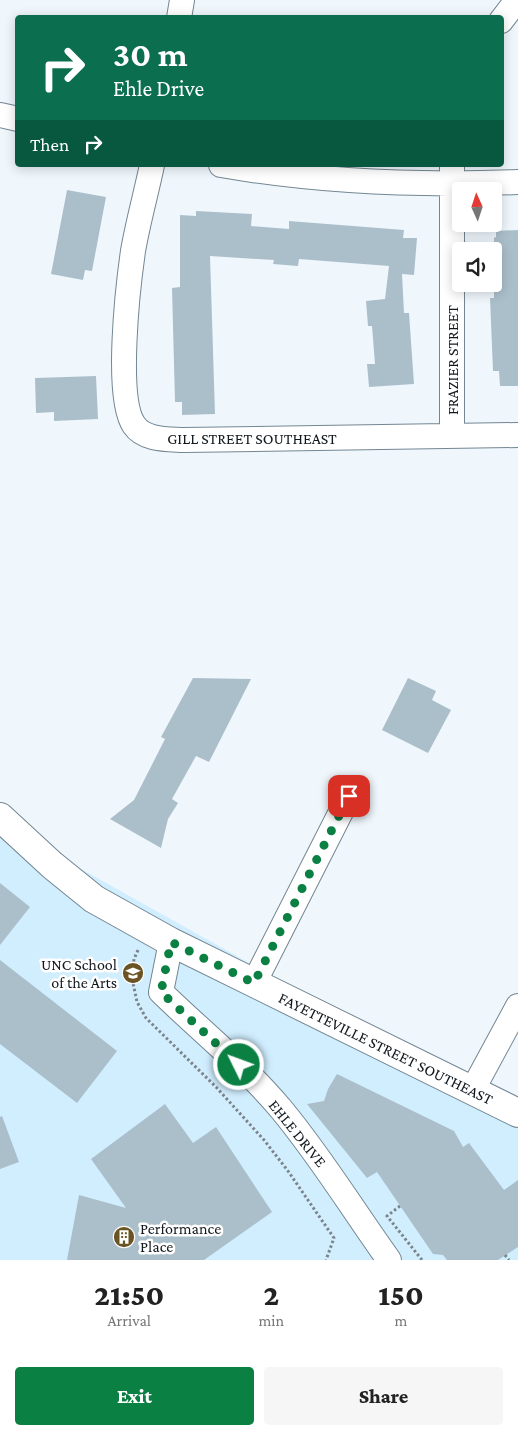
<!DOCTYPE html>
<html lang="en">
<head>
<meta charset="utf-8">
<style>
	body { margin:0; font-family:"Crimson Pro",serif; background:#f6f6f6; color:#222; height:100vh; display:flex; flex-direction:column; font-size:19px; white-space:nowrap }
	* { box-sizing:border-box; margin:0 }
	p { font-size:16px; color:#767676 }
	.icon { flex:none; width:28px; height:28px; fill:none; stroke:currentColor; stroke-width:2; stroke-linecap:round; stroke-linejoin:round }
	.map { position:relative; height:1260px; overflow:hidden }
	.drawer { display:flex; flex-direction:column; background:#fff; flex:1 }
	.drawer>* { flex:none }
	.banner { position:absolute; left:15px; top:15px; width:489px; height:152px; border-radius:5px; box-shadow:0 2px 12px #0003; background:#0b6e4f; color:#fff; overflow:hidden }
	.needle { width:32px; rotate:357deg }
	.tools { position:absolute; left:452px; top:182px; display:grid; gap:10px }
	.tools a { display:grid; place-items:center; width:50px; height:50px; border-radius:5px; background:#fff; box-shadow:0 2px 12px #0003; font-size:25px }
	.pin { position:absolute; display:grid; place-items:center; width:42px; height:42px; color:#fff; margin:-21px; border-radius:10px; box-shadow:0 2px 8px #0006 }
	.me { position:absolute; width:55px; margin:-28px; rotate:312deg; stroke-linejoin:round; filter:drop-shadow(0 0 4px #0008) }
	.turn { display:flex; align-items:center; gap:18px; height:105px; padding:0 15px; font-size:22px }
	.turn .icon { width:65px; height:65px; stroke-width:2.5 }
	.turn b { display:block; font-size:35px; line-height:42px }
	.then { display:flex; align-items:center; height:48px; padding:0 15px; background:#0003; gap:10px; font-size:19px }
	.eta { display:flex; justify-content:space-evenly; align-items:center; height:85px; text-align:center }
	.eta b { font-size:30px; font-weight:800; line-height:35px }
	.action { display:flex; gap:10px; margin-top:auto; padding:10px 15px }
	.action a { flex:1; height:58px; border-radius:5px; background:#0b8043; color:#fff; font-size:20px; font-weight:800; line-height:58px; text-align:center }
	.action a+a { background:#f6f6f6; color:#222 }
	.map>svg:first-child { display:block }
	.built { fill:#d1eeff }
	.building { fill:#abbfcb }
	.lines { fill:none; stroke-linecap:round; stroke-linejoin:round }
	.minor-casing { stroke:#738692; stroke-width:26 }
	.major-casing { stroke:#738692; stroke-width:30 }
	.path { stroke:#7c8389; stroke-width:3; stroke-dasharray:2.5 2.5; stroke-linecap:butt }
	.minor { stroke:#fff; stroke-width:24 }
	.major { stroke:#fff; stroke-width:28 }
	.route { stroke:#0b8043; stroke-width:9; stroke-dasharray:0 16.2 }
	.labels { text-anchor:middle; stroke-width:5; stroke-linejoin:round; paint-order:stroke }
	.street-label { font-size:16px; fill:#12191e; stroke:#fff }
	.poi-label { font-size:16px; fill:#12191e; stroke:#fff; text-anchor:end }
</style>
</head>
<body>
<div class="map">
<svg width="518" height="1260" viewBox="0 0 518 1260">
	<rect width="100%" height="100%" fill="#eff7fd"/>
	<!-- built -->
	<path class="built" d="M 0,819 L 15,832 L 518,1113 L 518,1260 L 0,1260 Z"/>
	<!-- building -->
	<path class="building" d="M 67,190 L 106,197 L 92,271 L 85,270 L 83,280 L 51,274 Z
		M 196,211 L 252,214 L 251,226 L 289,229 L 289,221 L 404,230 L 403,238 L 417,238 L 414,275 L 402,274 L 404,313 L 409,313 L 414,384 L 369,387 L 367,364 L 375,364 L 372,326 L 368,326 L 366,301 L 385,299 L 389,266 L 299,259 L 298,266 L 273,264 L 274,260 L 210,256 L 215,414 L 182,415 L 182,402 L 175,402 L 172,288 L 180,287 L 180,215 L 196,216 Z
		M 518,230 L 518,386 L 500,386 L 499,371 L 493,371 L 490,298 L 494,298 L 494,238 L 496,237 L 496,231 Z
		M 96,376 L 98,419 L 54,421 L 54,412 L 36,413 L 35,378 Z
		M 193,678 L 251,679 L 209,762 L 196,756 L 172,799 L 178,803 L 168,819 L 161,848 L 110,819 L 134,800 L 165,739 L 161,737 Z
		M 408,678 L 436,691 L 432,700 L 451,710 L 428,753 L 382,730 Z
		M 0,883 L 30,907 L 0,945 Z
		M 0,960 L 117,1051 L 77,1103 L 0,1044 Z
		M 337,1074 L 454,1131 L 463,1147 L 469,1143 L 504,1190 L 518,1180 L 518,1247 L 498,1260 L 447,1260 L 443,1255 L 433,1254 L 377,1172 L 367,1178 L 307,1104 L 324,1101 L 328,1089 Z
		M 165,1104 L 193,1143 L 216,1127 L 272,1212 L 204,1260 L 67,1260 L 79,1195 L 126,1208 L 91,1159 Z
		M 2,1116 L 19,1162 L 0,1169 L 0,1117 Z"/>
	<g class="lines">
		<!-- minor casing -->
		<g class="minor-casing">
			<path id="minor" d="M 179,18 L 182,0
				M 501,21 L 517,0
				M 0,115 L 18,119
				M 152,165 C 146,194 138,222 133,251 C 128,286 115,398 134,425 C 144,440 167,439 183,440 L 518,435
				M 221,165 C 319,182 419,186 518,182
				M 452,165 L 452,436
				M 171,942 L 161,992 C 201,1031 245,1066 281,1109 C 321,1157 353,1210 389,1260
				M 254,983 L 349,796
				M 472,1091 L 518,1006"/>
		</g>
		<!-- major casing -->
		<g class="major-casing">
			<path id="major" d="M 0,817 L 52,865 L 94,899 L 171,942 L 518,1113"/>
		</g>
		<!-- path -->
		<path class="path" d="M 138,950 L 134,959 L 132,978 L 137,1002 L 146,1018 L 216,1087 L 264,1140 L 288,1171 L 334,1238 L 326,1260
			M 400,1206 L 387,1216 L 422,1260
			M 505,1255 L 509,1260"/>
		<!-- minor -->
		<use href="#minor" class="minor"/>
		<!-- major -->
		<use href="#major" class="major"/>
	</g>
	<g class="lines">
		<!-- route -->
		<path class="route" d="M 239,1065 L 161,992 L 171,942 L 254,983 L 349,796"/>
	</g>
	<!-- icons -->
	<defs>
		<g id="university-disc" transform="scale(1.125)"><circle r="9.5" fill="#6b5424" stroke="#fff"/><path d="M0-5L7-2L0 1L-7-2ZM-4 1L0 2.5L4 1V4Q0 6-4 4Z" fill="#fff"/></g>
		<g id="building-disc" transform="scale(1.125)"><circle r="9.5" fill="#6b5424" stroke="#fff"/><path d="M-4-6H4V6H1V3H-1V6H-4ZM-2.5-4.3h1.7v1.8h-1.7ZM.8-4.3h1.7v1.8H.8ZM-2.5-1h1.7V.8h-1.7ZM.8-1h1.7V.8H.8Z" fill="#fff"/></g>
	</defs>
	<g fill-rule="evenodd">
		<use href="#university-disc" x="133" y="973"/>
		<use href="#building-disc" x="124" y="1237"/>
	</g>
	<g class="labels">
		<!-- street labels -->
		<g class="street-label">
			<text transform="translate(452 360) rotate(-90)" y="6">FRAZIER STREET</text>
			<text x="252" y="444">GILL STREET SOUTHEAST</text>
			<text transform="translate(386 1048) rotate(26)" y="6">FAYETTEVILLE STREET SOUTHEAST</text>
			<text transform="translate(298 1133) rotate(51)" y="6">EHLE DRIVE</text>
		</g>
		<!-- poi labels -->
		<g class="poi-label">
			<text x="117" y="970">UNC School<tspan x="117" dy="18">of the Arts</tspan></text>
			<text x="140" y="1234" text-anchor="start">Performance<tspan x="140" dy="18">Place</tspan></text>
		</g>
	</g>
</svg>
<div class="tools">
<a><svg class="needle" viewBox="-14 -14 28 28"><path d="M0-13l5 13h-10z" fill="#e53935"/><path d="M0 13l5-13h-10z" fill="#767676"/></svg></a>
<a><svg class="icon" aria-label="sound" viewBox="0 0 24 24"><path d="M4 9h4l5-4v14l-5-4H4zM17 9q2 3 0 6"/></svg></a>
</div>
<div class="pin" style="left:349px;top:796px;background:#d93025"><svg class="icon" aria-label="arrive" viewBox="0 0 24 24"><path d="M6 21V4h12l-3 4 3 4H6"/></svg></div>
<svg class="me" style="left:239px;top:1065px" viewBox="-20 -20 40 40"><circle r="17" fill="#0b8043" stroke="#fff" stroke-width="3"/><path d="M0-11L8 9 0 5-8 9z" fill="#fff"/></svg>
<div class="banner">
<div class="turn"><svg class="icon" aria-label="right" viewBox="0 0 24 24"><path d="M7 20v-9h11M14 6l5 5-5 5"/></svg><div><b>30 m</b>Ehle Drive</div></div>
<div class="then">Then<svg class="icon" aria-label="right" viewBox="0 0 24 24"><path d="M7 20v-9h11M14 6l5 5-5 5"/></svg></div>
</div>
</div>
<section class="drawer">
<div class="eta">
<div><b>21:50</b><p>Arrival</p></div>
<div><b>2</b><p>min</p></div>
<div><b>150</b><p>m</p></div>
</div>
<div class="action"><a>Exit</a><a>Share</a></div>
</section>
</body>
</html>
